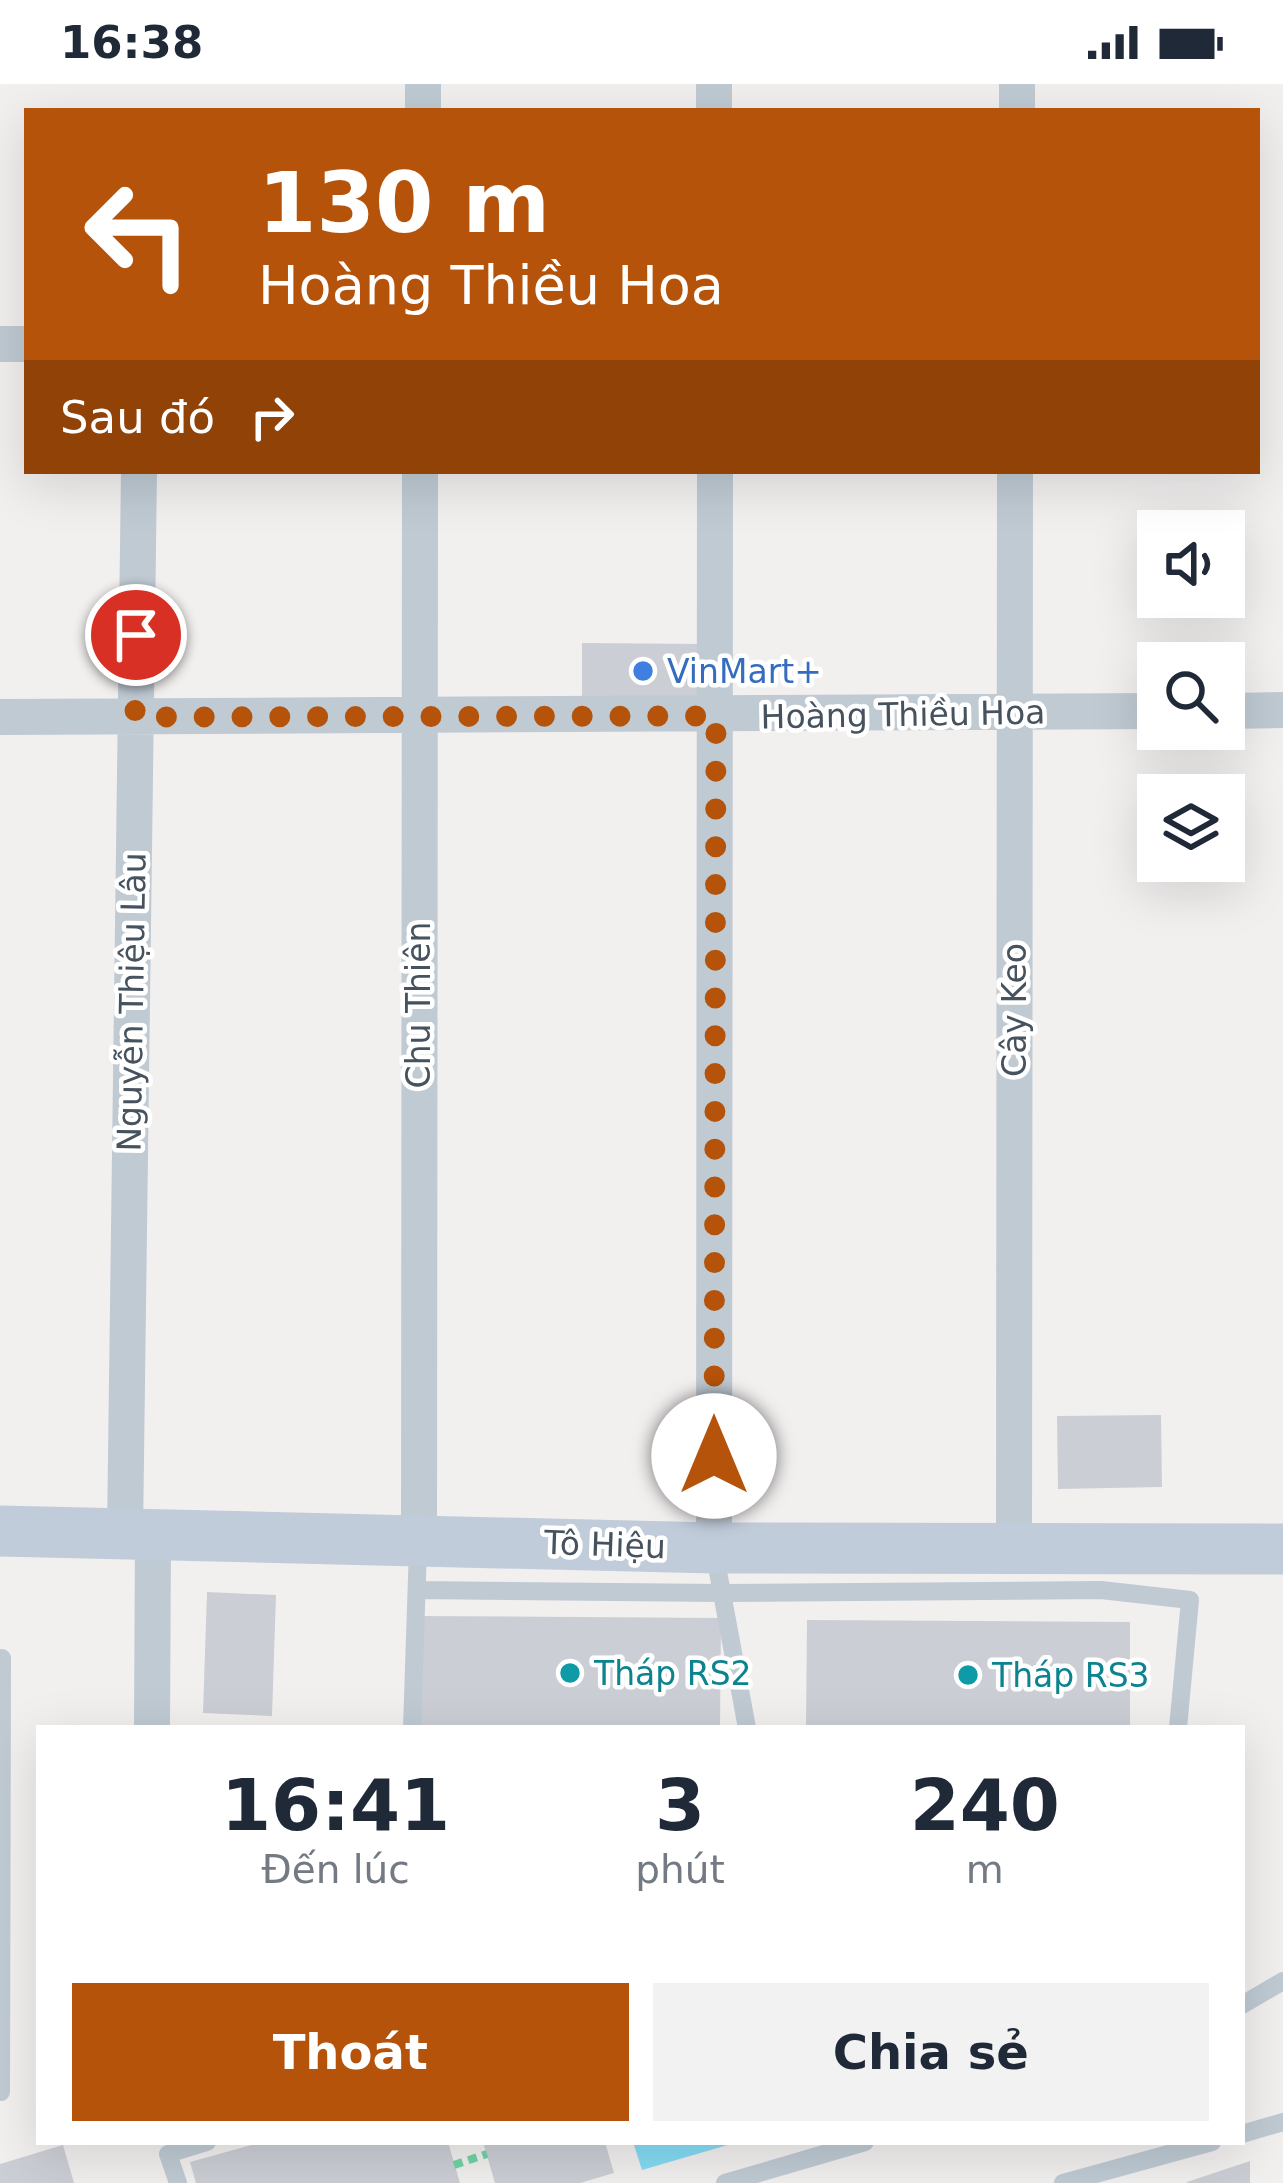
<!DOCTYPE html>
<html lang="vi">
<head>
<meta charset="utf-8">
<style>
	body { margin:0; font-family:"DejaVu Sans",sans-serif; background:#f2f2f3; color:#1f2937; height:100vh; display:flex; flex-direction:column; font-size:45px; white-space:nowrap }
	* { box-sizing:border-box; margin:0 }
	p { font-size:39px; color:#747a83 }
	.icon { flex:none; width:66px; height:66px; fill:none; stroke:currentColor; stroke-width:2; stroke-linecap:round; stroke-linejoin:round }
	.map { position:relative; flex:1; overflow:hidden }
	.drawer { position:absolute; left:36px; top:1641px; width:1209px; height:420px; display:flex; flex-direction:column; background:#fff; border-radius:0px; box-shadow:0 12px 48px #0002 }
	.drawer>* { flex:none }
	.banner { position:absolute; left:24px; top:24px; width:1236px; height:366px; border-radius:0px; box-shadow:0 12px 48px #0002; background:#b45309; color:#fff; overflow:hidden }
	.controls { position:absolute; left:1137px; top:426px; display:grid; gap:24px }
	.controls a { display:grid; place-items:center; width:108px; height:108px; border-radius:0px; background:#fff; box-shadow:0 12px 48px #0002; font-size:60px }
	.pin { position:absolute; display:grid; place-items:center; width:102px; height:102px; color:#fff; margin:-51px; border:6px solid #fff; border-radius:50%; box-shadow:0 3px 12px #0007 }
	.me { position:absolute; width:132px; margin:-66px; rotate:0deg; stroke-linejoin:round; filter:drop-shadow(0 0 9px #0008) }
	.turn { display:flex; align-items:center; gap:42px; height:252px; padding:0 36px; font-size:54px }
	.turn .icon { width:156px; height:156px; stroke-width:2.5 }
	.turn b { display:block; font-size:84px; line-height:102px }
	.then { display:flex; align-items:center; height:114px; padding:0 36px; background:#0003; gap:24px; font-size:45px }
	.eta { display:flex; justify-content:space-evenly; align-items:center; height:204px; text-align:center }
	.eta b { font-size:72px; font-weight:700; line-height:84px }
	.primary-button { display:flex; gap:24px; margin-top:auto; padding:24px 36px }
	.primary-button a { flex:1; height:138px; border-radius:0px; background:#b45309; color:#fff; font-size:48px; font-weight:700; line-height:138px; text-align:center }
	.primary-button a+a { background:#f2f2f3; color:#1f2937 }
	.status { display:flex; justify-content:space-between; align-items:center; height:84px; padding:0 60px; background:#fff; direction:ltr }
	.status svg { height:33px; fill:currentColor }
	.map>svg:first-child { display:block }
	.water { fill:#84dbf4 }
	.building { fill:#cbced4 }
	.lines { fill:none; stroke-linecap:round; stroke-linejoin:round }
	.path { stroke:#6fd4a4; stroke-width:8; stroke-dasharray:9 6; stroke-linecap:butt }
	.lane { stroke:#bfcad3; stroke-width:18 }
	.street { stroke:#bfcad3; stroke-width:36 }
	.secondary { stroke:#c0ccda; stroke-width:51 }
	.route { stroke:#b45309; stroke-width:21; stroke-dasharray:0 37.8 }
	.shop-dot { fill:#3f7fe0; stroke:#fff; stroke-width:4.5 }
	.culture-dot { fill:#0f9aa8; stroke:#fff; stroke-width:4.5 }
	.labels { text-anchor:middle; stroke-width:9; stroke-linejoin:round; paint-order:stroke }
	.shop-label { font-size:33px; fill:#366cbe; stroke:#fff; text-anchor:start }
	.street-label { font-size:33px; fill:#46535f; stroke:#fff }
	.culture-label { font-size:33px; fill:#0d838f; stroke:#fff; text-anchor:start }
</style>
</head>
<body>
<div class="status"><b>16:38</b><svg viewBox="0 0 49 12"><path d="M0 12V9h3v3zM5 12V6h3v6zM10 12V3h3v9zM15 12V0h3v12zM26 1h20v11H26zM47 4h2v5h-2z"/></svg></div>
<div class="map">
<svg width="1283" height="2099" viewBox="0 0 1283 2099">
	<rect width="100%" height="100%" fill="#f2efef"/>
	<!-- water -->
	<path class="water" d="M 633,2058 L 738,2058 L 642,2086 Z"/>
	<!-- building -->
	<path class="building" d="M 582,559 L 705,560 L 705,615 L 582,613 Z
		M 1161,1331 L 1162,1403 L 1058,1405 L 1057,1332 Z
		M 207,1508 L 276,1511 L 272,1632 L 203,1629 Z
		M 420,1532 L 721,1534 L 720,1644 L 420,1644 Z
		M 807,1536 L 1130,1538 L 1130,1644 L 806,1644 Z
		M 262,2058 L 448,2058 L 460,2099 L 196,2099 L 190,2078 Z
		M 483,2058 L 605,2058 L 614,2089 L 580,2099 L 495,2099 Z
		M 63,2061 L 74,2099 L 0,2099 L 0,2080 Z
		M 1250,2077 L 1250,2099 L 1187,2099 L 1187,2098 Z"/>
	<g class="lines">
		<!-- path -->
		<path class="path" d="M 454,2081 L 487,2070"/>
		<!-- lane -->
		<path class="lane" d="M 714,1466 L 747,1644
			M 417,1506 L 721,1509 L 1101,1506 L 1190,1516 L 1178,1644
			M 412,1644 L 418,1463
			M 1242,1921 L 1283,1897
			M 1,2008 L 2,1574
			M 1242,2050 L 1283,2038
			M 178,2099 L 168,2070 L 207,2058
			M 725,2099 L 865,2058
			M 1063,2099 L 1212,2058"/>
		<!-- street -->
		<path class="street" d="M 714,0 L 714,27
			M 423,27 L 423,0
			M 1017,27 L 1017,0
			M 0,260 L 27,260
			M 1224,627 L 1283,626
			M 0,633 L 1158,627
			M 125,1449 L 139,387
			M 419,1455 L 420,387
			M 714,1464 L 715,387
			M 1014,1465 L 1015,387
			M 152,1644 L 153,1450"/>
		<!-- secondary -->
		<path class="secondary" d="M 0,1447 L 714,1464 L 1283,1465"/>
	</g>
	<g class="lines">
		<!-- route -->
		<path class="route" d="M 136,551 L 135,633 L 716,632 L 714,1372"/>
	</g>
	<!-- markers -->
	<circle class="shop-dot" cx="643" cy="587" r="12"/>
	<g class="culture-dot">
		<circle cx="570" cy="1589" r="12"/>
		<circle cx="968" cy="1591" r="12"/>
	</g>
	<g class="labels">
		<!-- shop labels -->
		<g class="shop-label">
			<text x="667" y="599">VinMart+</text>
		</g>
		<!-- street labels -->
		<g class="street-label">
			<text transform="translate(903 630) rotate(-1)" y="12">Hoàng Thiều Hoa</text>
			<text transform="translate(131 918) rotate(-89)" y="12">Nguyễn Thiệu Lâu</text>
			<text transform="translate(418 921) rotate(-90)" y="12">Chu Thiên</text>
			<text transform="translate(1014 926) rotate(-90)" y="12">Cây Keo</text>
			<text transform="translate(605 1460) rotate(2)" y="12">Tô Hiệu</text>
		</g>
		<!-- culture labels -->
		<g class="culture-label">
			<text x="594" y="1601">Tháp RS2</text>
			<text x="992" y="1603">Tháp RS3</text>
		</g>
	</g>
</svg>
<div class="controls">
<a><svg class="icon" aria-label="sound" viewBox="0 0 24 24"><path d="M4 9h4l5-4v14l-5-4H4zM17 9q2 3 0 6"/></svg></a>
<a><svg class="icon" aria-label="search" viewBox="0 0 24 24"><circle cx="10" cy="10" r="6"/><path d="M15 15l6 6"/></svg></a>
<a><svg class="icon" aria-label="layers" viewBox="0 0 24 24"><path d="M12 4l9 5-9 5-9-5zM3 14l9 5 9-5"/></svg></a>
</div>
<div class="pin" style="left:136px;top:551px;background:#d93025"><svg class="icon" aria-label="arrive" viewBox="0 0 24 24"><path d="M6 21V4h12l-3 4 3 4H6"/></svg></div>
<svg class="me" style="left:714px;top:1372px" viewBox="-20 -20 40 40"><circle r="19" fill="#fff"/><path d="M0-13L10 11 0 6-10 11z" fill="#b45309"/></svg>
<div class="banner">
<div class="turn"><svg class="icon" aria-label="left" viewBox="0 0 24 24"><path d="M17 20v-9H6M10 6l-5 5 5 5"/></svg><div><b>130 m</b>Hoàng Thiều Hoa</div></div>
<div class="then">Sau đó<svg class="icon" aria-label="right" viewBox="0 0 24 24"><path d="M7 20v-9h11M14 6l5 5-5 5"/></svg></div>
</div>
<section class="drawer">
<div class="eta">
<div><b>16:41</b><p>Đến lúc</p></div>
<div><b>3</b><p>phút</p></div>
<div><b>240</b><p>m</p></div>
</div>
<div class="primary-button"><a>Thoát</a><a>Chia sẻ</a></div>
</section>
</div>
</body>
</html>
